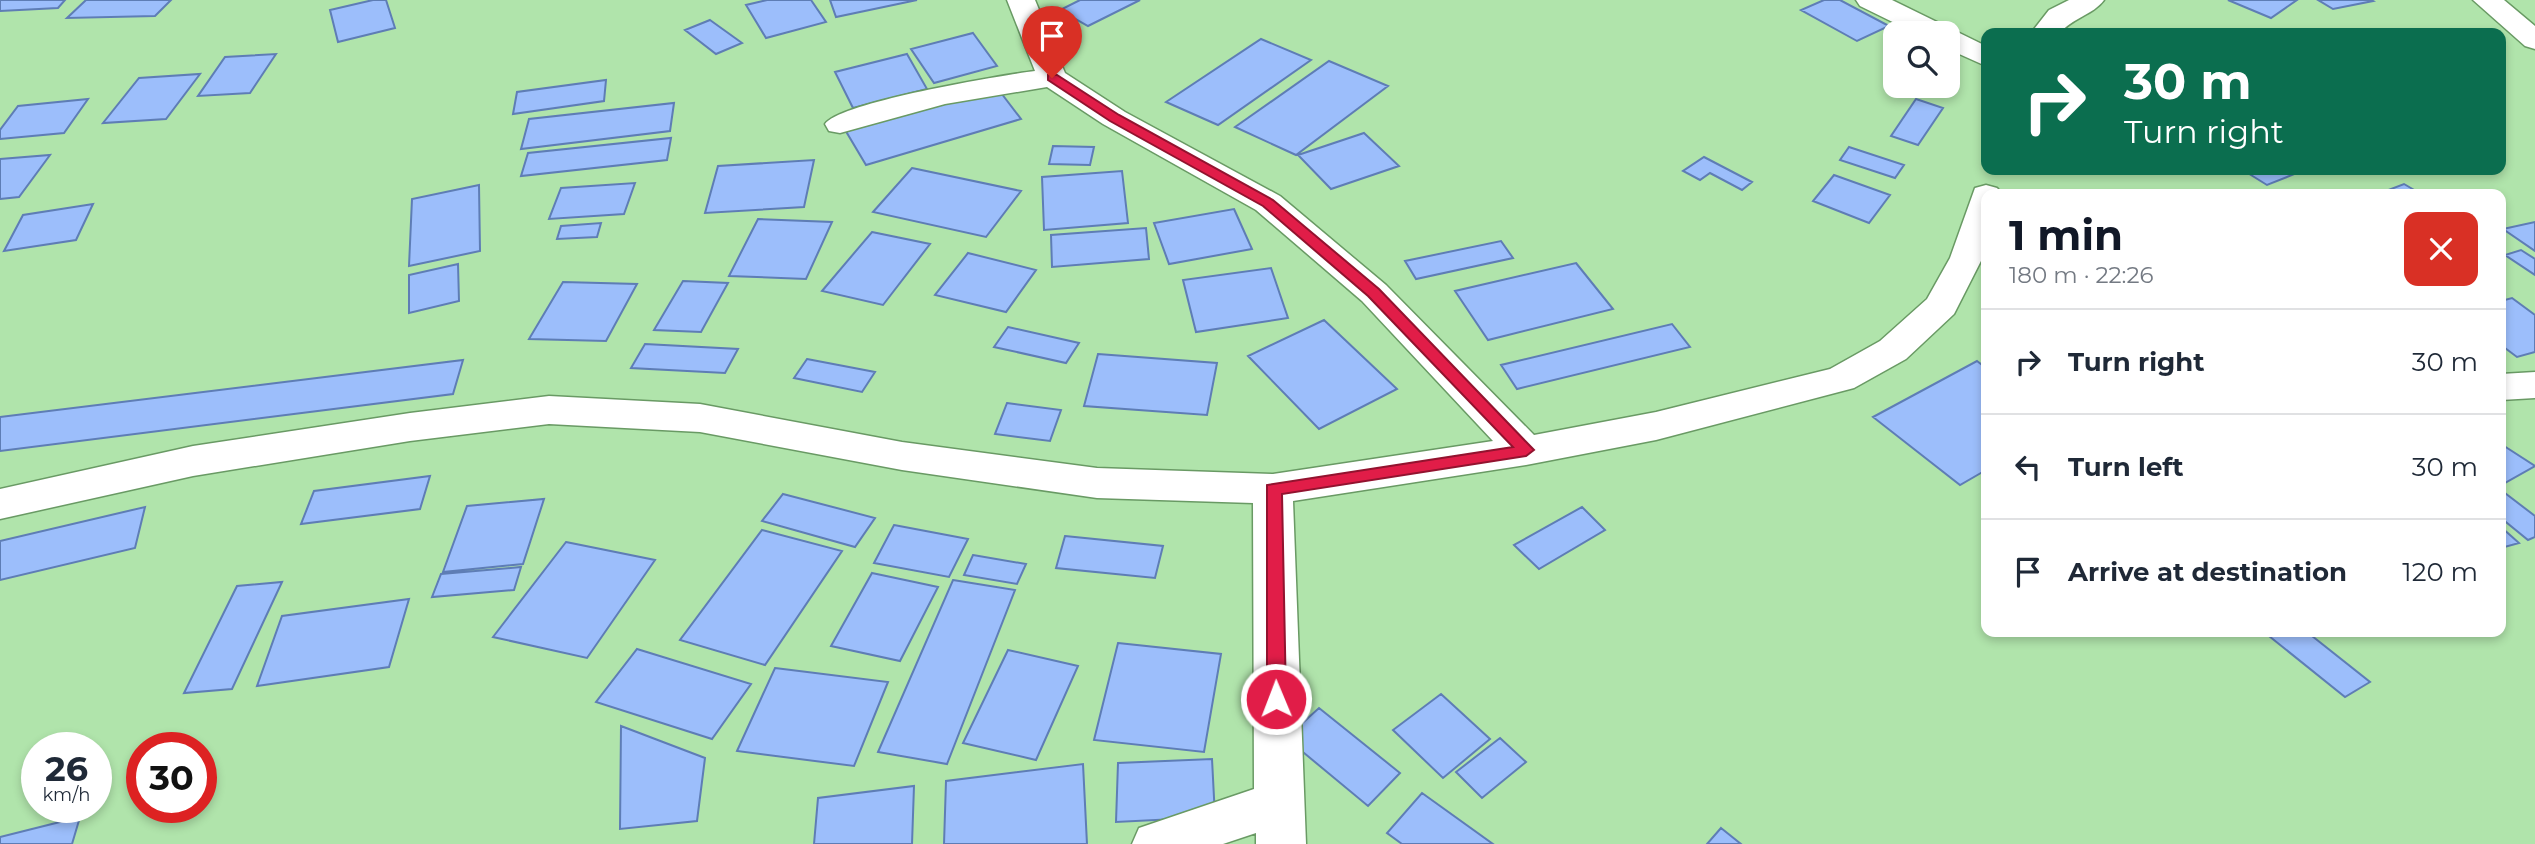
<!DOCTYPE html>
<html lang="en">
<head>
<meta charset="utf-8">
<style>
	body { margin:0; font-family:Montserrat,sans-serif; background:#f2f2f3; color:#1f2937; height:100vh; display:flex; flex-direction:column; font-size:26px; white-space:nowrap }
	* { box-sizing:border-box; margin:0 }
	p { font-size:23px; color:#747a83 }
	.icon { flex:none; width:38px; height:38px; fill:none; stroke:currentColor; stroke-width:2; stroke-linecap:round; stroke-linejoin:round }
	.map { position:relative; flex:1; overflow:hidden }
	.details { position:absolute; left:1981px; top:189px; width:525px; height:448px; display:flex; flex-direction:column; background:#fff; border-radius:14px; box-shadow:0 4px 10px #0003 }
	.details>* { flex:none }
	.top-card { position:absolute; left:1981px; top:28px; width:525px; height:147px; border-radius:14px; box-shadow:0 4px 10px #0003; background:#0b6e4f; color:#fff; overflow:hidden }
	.controls { position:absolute; left:1883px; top:21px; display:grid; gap:14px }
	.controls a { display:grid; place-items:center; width:77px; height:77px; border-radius:14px; background:#fff; box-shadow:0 4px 10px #0003; font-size:35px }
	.speed { position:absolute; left:21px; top:732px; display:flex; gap:14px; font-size:35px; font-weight:700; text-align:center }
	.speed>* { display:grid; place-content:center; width:91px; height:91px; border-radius:50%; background:#fff; box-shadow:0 4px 10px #0003; line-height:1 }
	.speed small { font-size:18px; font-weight:400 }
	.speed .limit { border:10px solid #d22; background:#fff; color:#111 }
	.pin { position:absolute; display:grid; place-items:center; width:60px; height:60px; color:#fff; margin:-72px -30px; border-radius:50% 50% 50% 0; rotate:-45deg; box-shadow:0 0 7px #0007 }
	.pin .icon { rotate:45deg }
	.me { position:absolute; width:77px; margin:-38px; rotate:359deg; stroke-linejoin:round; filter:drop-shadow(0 0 5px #0008) }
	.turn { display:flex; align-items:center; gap:24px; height:147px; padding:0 28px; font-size:32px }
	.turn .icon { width:91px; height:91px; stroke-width:2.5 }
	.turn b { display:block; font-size:49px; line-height:60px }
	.round { display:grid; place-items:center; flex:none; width:74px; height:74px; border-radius:14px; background:#f2f2f3 }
	.head { display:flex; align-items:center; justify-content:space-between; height:119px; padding:0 28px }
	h1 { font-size:42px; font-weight:700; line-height:52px; color:#111827 }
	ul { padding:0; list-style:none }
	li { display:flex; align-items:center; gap:21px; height:105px; padding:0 28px; border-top:2px solid #e0e1e3 }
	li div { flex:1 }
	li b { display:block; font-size:26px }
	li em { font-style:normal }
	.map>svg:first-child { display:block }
	.building { fill:#9cbefb; stroke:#5e7db5; stroke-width:2 }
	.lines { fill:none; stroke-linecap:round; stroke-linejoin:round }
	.minor-casing { stroke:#699a64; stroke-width:3 }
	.minor { fill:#fff; fill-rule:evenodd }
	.route { fill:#e11d48; stroke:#92132f; stroke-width:2 }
</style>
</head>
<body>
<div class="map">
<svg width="2535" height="844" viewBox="0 0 2535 844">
	<rect width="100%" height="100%" fill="#b0e4ab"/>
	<!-- building -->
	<path class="building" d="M 0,0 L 65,0 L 58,8 L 0,11 Z
		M 86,0 L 171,0 L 155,16 L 67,18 Z
		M 373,0 L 386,0 L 395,28 L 338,42 L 330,10 Z
		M 767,0 L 811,0 L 826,22 L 766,38 L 746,5 Z
		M 830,0 L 917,0 L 836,17 Z
		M 1080,0 L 1140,0 L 1088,26 L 1060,10 Z
		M 1824,0 L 1840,0 L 1889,26 L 1857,41 L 1801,10 Z
		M 2228,0 L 2297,0 L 2271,18 Z
		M 2318,0 L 2371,0 L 2373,1 L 2333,9 Z
		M 710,20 L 742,43 L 716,54 L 685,30 Z
		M 973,33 L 997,66 L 934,83 L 911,49 Z
		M 1261,39 L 1311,60 L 1218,125 L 1166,102 Z
		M 276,54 L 250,93 L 198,96 L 225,57 Z
		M 907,54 L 927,89 L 853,108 L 835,72 Z
		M 1329,61 L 1388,86 L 1296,155 L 1235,127 Z
		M 200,74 L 166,119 L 103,123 L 139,78 Z
		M 606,80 L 604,101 L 513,114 L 517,92 Z
		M 995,85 L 1021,119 L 866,165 L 844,128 Z
		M 88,99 L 64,133 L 0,139 L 0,130 L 18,106 Z
		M 1916,99 L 1943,108 L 1918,145 L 1891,136 Z
		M 674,103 L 670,131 L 521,149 L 529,119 Z
		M 1364,133 L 1399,166 L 1331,189 L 1298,155 Z
		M 671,138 L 667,160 L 521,176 L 528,153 Z
		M 1053,146 L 1094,147 L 1090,165 L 1049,164 Z
		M 1849,147 L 1904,165 L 1895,178 L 1840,160 Z
		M 50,155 L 19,197 L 0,199 L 0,159 Z
		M 1704,157 L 1752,182 L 1742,190 L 1710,173 L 1700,180 L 1683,171 Z
		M 814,160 L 804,207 L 705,213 L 718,166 Z
		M 912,168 L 1021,191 L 986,237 L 873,212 Z
		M 2243,170 L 2291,170 L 2297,173 L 2267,185 Z
		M 1122,171 L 1128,223 L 1044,230 L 1042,177 Z
		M 1834,175 L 1890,195 L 1869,223 L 1813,201 Z
		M 635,183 L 624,214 L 549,219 L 561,188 Z
		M 2404,184 L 2421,194 L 2378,194 Z
		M 479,185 L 480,251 L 409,266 L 412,199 Z
		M 93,204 L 76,240 L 4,251 L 23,215 Z
		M 1234,209 L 1252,249 L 1169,264 L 1154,223 Z
		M 758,219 L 832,222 L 806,279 L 729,276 Z
		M 2535,222 L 2535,251 L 2503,229 Z
		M 601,223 L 597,237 L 557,239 L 561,226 Z
		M 1146,228 L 1149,259 L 1052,267 L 1051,235 Z
		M 872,232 L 930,244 L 883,305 L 822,291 Z
		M 1501,241 L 1513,258 L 1416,279 L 1405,261 Z
		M 2521,250 L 2535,259 L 2535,275 L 2505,255 Z
		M 968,253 L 1036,270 L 1006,312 L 935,295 Z
		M 1576,263 L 1613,309 L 1488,340 L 1455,291 Z
		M 458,264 L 459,301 L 409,313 L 409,275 Z
		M 1271,268 L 1288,318 L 1196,332 L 1183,280 Z
		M 683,281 L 728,283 L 701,332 L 654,330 Z
		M 563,282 L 637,284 L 606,341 L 529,339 Z
		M 2512,298 L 2535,315 L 2535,352 L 2517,357 L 2501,345 L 2501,301 Z
		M 1324,320 L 1397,389 L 1319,429 L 1248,356 Z
		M 1672,324 L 1690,347 L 1517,389 L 1501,365 Z
		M 1008,327 L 1079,343 L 1066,363 L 994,347 Z
		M 645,344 L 738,349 L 725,373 L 631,368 Z
		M 1098,354 L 1217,363 L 1207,415 L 1084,406 Z
		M 807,359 L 875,372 L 862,392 L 794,378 Z
		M 463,360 L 453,394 L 0,451 L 0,417 Z
		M 1977,361 L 1986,368 L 1986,470 L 1960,485 L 1873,417 Z
		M 1007,403 L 1061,410 L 1050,441 L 995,434 Z
		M 2501,444 L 2535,466 L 2503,484 Z
		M 430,476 L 420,509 L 301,524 L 314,491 Z
		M 2501,490 L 2535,516 L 2535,537 L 2528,540 L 2501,518 Z
		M 783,494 L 875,518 L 855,547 L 762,521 Z
		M 544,499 L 523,564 L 443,572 L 467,506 Z
		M 145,507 L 135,548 L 0,580 L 0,541 Z
		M 1582,507 L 1605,530 L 1539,569 L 1514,545 Z
		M 894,525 L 968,539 L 949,577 L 874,563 Z
		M 2501,527 L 2519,543 L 2501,548 Z
		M 762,530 L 842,551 L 765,665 L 680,640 Z
		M 1065,536 L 1163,546 L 1155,578 L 1056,568 Z
		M 566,542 L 655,560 L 587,658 L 493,637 Z
		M 973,555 L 1026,564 L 1017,584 L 964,575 Z
		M 521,567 L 514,590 L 432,597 L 441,574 Z
		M 872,573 L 938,587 L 900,661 L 831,646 Z
		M 953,580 L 1015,590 L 947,764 L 878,752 Z
		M 282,582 L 232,689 L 184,693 L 237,586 Z
		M 409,599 L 389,667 L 257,686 L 282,616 Z
		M 2264,632 L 2307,632 L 2370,682 L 2345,697 Z
		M 1118,643 L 1221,654 L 1204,752 L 1094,740 Z
		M 637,649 L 751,684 L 712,739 L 596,702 Z
		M 1008,650 L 1078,666 L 1036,760 L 963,743 Z
		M 775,668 L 888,682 L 854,766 L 737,751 Z
		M 1441,694 L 1490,739 L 1443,778 L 1393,730 Z
		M 1319,708 L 1400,773 L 1368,806 L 1286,738 Z
		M 621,726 L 705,758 L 697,821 L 620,829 Z
		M 1500,738 L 1526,762 L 1482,798 L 1456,772 Z
		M 1212,759 L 1215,817 L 1116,822 L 1118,763 Z
		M 1083,764 L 1087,844 L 944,844 L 946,781 Z
		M 914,786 L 912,844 L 814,844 L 818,798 Z
		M 1422,793 L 1493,844 L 1402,844 L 1387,833 Z
		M 80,817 L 72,844 L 0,844 L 0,837 Z
		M 1721,828 L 1741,844 L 1707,844 Z"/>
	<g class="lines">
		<!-- minor casing -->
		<g class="minor-casing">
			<path id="minor" d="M 1007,0 L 1035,0 L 1065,73 L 1125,112 L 1280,196 L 1386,285 L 1534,435 L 1656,412 L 1830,369 L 1880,341 L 1927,299 L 1950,258 L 1975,188 L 1986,185 L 1997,188 L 2002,194 L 1986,194 L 1986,251 L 1954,314 L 1906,359 L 1854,388 L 1656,440 L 1526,465 L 1293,501 L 1306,844 L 1256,844 L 1256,833 L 1223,844 L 1132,844 L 1139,828 L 1254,789 L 1253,503 L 1097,498 L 902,470 L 700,432 L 549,424 L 410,441 L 193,476 L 0,519 L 0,489 L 193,446 L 410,413 L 549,396 L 700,404 L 902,442 L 1097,468 L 1273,474 L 1493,441 L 1362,301 L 1256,210 L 1103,124 L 1047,87 L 945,104 L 840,133 L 829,131 L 825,124 C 840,102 1002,75 1035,71 Z
				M 1856,0 L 1892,0 L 1986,46 L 1986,66 L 1948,49 L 1948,33 L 1915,33 L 1860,6 Z
				M 2069,0 L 2104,0 C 2093,15 2072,18 2060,33 L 2031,33 L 2049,10 Z
				M 2473,0 L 2504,0 L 2535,26 L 2535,49 L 2525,46 Z
				M 2535,372 L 2535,398 L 2501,400 L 2501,374 Z"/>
		</g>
		<!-- minor -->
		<use href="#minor" class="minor"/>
	</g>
	<!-- route -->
	<path class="route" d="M 1048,75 L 1057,75 L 1119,115 L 1273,200 L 1379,289 L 1534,450 L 1526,456 L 1282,494 L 1286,699 L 1283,704 L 1270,704 L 1267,699 L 1267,485 L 1513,447 L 1368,296 L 1263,206 L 1110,121 L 1048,80 Z"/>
</svg>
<div class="controls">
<a><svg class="icon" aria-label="search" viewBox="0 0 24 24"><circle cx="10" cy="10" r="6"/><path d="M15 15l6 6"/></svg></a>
</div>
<div class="speed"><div>26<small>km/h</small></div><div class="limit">30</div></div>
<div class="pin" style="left:1052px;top:78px;background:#d93025"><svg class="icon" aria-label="arrive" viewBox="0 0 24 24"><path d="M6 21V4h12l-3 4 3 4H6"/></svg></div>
<svg class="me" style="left:1276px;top:699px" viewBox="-20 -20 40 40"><circle r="17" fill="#e11d48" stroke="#fff" stroke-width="3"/><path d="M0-11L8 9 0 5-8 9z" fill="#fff"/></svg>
<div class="top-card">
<div class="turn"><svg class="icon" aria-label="right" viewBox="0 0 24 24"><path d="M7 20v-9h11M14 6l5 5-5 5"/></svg><div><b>30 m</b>Turn right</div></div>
</div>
<section class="details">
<div class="head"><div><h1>1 min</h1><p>180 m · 22:26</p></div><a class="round" style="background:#d93025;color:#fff"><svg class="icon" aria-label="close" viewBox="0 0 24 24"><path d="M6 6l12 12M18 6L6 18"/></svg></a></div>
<ul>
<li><svg class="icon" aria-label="right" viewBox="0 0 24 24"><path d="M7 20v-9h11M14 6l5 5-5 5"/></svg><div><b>Turn right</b></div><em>30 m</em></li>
<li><svg class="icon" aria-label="left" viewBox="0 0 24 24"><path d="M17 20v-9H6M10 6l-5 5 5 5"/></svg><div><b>Turn left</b></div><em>30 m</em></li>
<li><svg class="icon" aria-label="arrive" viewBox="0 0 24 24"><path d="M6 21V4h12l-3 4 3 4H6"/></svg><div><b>Arrive at destination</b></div><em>120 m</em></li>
</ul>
</section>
</div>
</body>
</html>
